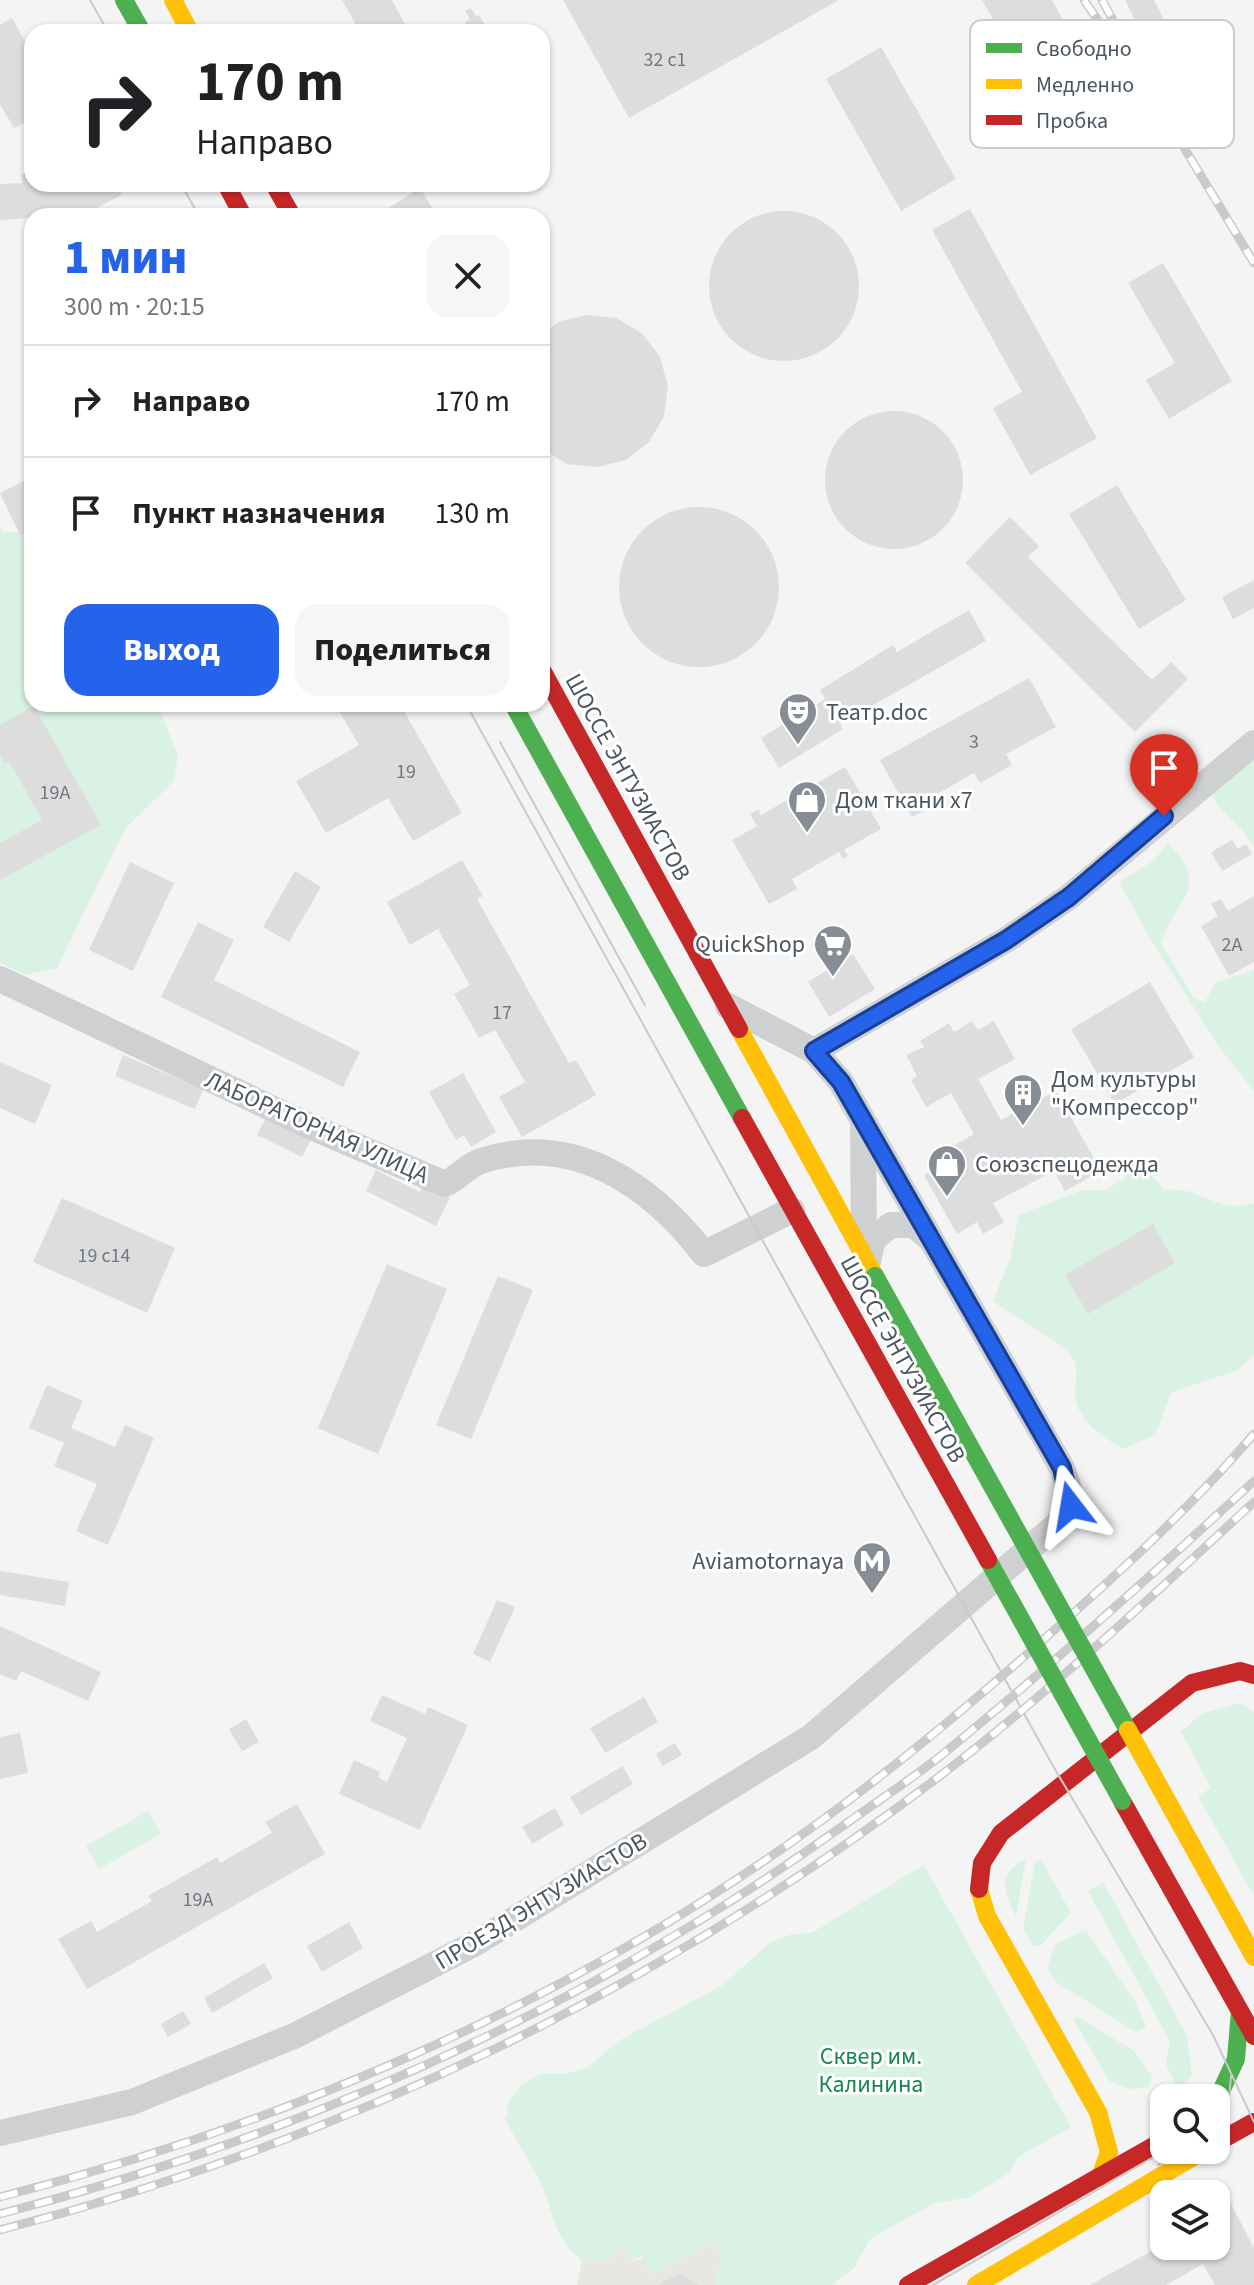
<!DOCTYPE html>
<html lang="ru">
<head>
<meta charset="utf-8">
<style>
	body { margin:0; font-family:"Source Sans 3",sans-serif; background:#f6f6f6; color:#202124; height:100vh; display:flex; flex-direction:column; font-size:30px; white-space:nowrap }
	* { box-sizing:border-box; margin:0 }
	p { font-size:26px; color:#757577 }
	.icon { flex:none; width:44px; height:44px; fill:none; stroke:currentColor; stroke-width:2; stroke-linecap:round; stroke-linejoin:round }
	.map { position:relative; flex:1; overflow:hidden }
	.details { position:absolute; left:24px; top:208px; width:526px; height:504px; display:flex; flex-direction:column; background:#fff; border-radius:24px; box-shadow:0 2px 6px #0004 }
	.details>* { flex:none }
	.banner { position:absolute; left:24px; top:24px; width:526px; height:168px; border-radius:24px; box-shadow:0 2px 6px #0004; background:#fff; color:#202124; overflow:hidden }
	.controls { position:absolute; left:1150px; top:2084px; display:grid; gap:16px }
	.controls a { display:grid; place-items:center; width:80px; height:80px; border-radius:16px; background:#fff; box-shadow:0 2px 6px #0004; font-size:40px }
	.pin { position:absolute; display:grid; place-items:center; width:68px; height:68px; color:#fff; margin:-82px -34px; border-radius:50% 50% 50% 0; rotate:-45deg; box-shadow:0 0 8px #0007 }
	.pin .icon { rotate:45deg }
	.me { position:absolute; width:88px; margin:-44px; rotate:346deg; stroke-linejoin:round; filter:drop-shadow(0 0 6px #0008) }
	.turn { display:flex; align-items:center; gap:28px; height:168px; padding:0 40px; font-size:36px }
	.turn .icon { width:104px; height:104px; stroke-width:2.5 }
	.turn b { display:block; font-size:56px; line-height:68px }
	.round { display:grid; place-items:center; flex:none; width:84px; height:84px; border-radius:24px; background:#f6f6f6 }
	.head { display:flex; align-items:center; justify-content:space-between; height:136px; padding:0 40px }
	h1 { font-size:48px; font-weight:800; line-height:60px; color:#2563eb }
	.primary-button { display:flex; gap:16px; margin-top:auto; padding:16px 40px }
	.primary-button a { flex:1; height:92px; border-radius:24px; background:#2563eb; color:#fff; font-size:32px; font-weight:800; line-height:92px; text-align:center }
	.primary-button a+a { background:#f6f6f6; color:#202124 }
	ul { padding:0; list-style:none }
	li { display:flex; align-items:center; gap:24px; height:112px; padding:0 40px; border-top:2px solid #e0e0e0 }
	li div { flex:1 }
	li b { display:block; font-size:30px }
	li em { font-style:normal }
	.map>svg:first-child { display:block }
	.commercial { fill:#e8e7e3 }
	.green { fill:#d9f2e3 }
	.building { fill:#ddddde }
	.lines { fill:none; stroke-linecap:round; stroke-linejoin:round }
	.street { stroke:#ced0d2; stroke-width:26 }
	.fast { stroke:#4caf50; stroke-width:18 }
	.slow { stroke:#ffc107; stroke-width:18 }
	.jam { stroke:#c62828; stroke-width:18 }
	.tram { stroke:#c9cacc; stroke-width:2 }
	.rail-casing { stroke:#c9cacc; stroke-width:9 }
	.rail { stroke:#fff; stroke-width:6; stroke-dasharray:18; stroke-linecap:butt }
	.fast-bridge { stroke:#4caf50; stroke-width:18 }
	.slow-bridge { stroke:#ffc107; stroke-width:18 }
	.jam-bridge { stroke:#c62828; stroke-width:18 }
	.route-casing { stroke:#184099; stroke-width:20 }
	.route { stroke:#2563eb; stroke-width:14 }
	.labels { text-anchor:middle; stroke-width:6; stroke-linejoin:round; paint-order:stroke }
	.number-label { font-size:20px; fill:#707881 }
	.poi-label { font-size:24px; fill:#4a5661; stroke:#fff; text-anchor:start }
	.street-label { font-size:24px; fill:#4a5661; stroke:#fff }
	.park-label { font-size:24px; fill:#17864f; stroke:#fff }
	.key { fill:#fff; stroke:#c9ccd0; stroke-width:2 }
	.key-label { font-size:22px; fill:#4a5661 }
</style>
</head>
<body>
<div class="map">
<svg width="1254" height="2285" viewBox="0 0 1254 2285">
	<rect width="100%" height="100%" fill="#f4f4f4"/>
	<!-- commercial -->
	<path class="commercial" d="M 717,2241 L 741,2285 L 577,2285 L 582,2261 L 622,2242 L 633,2261 Z"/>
	<!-- green -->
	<path class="green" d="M 0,526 L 3,532 L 32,532 L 32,704 L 157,704 L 178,755 L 174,781 L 125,829 L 57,968 L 24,975 L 0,962 Z
		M 1254,746 L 1254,848 C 1243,826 1225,817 1212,797 L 1222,776 Z
		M 1168,844 C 1215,888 1173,900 1161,944 L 1194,998 L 1205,1002 L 1215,983 L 1254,970 L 1254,1091 L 1219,1047 L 1151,940 L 1119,882 L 1153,861 Z
		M 1135,1158 L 1165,1190 C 1200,1185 1217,1215 1254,1203 L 1254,1355 L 1238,1370 L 1172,1392 L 1155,1435 L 1123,1449 C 1105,1438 1081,1424 1076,1401 C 1072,1384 1082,1370 1070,1354 C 1060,1342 1010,1315 993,1301 L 1010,1259 L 1019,1215 L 1082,1190 L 1105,1190 L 1124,1179 Z
		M 1240,1703 L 1254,1712 L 1254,1896 L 1198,1796 L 1211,1788 L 1181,1732 L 1201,1714 Z
		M 148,1811 L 161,1834 L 99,1869 L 86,1846 Z
		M 1026,1859 L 1016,1916 C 1002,1892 998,1872 1026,1859 Z
		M 1041,1859 L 1071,1913 L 1040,1946 L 1033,1946 L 1023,1929 L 1035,1862 Z
		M 924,1865 L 1071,2127 L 1018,2157 L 1010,2172 L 971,2197 L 934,2203 L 870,2239 L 854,2268 L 832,2285 L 717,2285 L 714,2280 L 720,2260 L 717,2241 L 651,2275 L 642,2256 L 632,2261 L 624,2247 L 607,2261 L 582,2261 C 554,2236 556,2223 544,2191 C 534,2166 517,2142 504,2118 L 508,2115 L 507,2105 L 520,2086 L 540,2074 L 564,2074 L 586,2068 L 622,2039 L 723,1985 L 768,1944 L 789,1935 L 813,1932 Z
		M 1103,1882 L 1187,2036 L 1192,2075 L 1184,2083 L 1176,2085 L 1166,2064 L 1170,2041 L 1088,1891 Z
		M 1086,1930 L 1136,2003 L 1146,2027 L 1136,2032 L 1056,1982 L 1047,1968 L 1055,1944 Z
		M 1076,2016 L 1134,2051 L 1152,2076 L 1149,2087 L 1131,2089 L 1109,2081 L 1074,2020 Z"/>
	<!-- building -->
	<path class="building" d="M 342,0 L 392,0 L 409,32 L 360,32 Z
		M 563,0 L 839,0 L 629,118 Z
		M 982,0 L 1052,0 L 1074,40 L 1011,76 L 999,54 L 1009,48 Z
		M 1125,0 L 1154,0 L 1224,139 L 1201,150 Z
		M 471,8 L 476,16 L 479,15 L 489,32 L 470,32 L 465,22 L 470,19 L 465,11 Z
		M 12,18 L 32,54 L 32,126 L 29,120 L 14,128 L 0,104 L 0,25 Z
		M 881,47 L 956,179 L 901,211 L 826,79 Z
		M 21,174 L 32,174 L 32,184 L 116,184 L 122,195 L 83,215 L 0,220 L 0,184 L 22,183 Z
		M 420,188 L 437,216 L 376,216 Z
		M 970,209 L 1097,438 L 1030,475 L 993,408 L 1022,392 L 932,230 Z
		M709 286a75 75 0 1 1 150 0a75 75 0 1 1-150 0Z
		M 1163,263 L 1232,381 L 1169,419 L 1146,380 L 1175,363 L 1128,283 Z
		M 587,315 L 616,318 L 642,333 L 660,357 L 668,386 L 664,416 L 649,442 L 626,460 L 597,467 L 567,464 L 542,449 L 542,334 L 558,322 Z
		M825 480a69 69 0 1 1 138 0a69 69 0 1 1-138 0Z
		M 32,477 L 32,529 L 20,535 L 0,493 Z
		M 1117,485 L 1186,600 L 1139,629 L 1069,514 Z
		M619 587a80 80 0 1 1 160 0a80 80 0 1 1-160 0Z
		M 1010,517 L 1039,546 L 1028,557 L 1152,680 L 1171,662 L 1188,679 L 1135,732 L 965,563 Z
		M 1254,580 L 1254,608 L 1233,619 L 1222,597 Z
		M 969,610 L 986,641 L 840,724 L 843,729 L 779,768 L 761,738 L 825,699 L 820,690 L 893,645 L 897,652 Z
		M 1029,678 L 1056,727 L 1006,754 L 1012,765 L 980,783 L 974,773 L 925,801 L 929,808 L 912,817 L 880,760 Z
		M 335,704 L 400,704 L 462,813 L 413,841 L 388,798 L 326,833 L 296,781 L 359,745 Z
		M 34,706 L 101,825 L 0,880 L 0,843 L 42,820 L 9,761 L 4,763 L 0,756 L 0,725 Z
		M 845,767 L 881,829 L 844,850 L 848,856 L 843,859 L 839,852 L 792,879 L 797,889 L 769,904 L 732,840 L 757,826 L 750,814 L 758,809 L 761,815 Z
		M 1232,840 L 1238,849 L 1246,844 L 1252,854 L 1222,871 L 1211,852 Z
		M 462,860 L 483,896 L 477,899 L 569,1063 L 576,1060 L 596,1095 L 522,1137 L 499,1097 L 525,1082 L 495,1030 L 479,1038 L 454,994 L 470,985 L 438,929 L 410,945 L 387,902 Z
		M 130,862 L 174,883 L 133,971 L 89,950 Z
		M 295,871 L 321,887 L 289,942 L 263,927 Z
		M 1254,896 L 1254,962 L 1229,976 L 1201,926 L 1218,916 L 1211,904 L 1221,899 L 1228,911 Z
		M 198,922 L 234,940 L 214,980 L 360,1052 L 343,1087 L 161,997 Z
		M 853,954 L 875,989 L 829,1017 L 808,982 Z
		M 1150,982 L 1194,1057 L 1115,1104 L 1071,1029 Z
		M 972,1021 L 978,1030 L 994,1021 L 1015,1059 L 978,1079 L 1001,1120 L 1056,1091 L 1101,1171 L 1065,1191 L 1054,1171 L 993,1203 L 1004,1222 L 983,1234 L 977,1222 L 957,1234 L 924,1175 L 944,1164 L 938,1154 L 974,1134 L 951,1093 L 926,1107 L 911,1080 L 917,1076 L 906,1055 L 924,1047 L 920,1041 L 949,1023 L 954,1032 Z
		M 123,1055 L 203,1089 L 195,1109 L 115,1076 Z
		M 0,1062 L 52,1085 L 35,1124 L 0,1108 Z
		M 463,1073 L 496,1132 L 471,1147 L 464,1135 L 456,1140 L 429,1092 Z
		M 266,1117 L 311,1139 L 302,1157 L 257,1135 Z
		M 376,1170 L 420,1192 L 423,1185 L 450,1198 L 436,1226 L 366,1191 Z
		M 62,1198 L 175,1248 L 147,1313 L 33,1262 Z
		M 1153,1224 L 1175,1263 L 1088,1314 L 1065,1275 Z
		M 387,1264 L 447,1289 L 378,1454 L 318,1428 Z
		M 498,1276 L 533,1290 L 471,1439 L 436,1425 Z
		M 47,1385 L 83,1401 L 71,1428 L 115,1447 L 125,1425 L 154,1438 L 108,1545 L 76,1531 L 97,1484 L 54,1466 L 64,1443 L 29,1428 Z
		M 0,1571 L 69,1582 L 65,1606 L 0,1595 Z
		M 497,1600 L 515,1607 L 490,1662 L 473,1654 Z
		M 0,1626 L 101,1672 L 88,1701 L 21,1671 L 16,1681 L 0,1674 Z
		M 382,1695 L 425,1714 L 428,1707 L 468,1725 L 420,1830 L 339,1794 L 354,1760 L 380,1772 L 378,1777 L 387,1782 L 407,1738 L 370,1721 Z
		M 644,1697 L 658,1722 L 605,1753 L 590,1728 Z
		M 246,1719 L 259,1742 L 242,1751 L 229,1729 Z
		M 20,1733 L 28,1773 L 0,1779 L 0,1737 Z
		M 675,1743 L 682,1755 L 663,1766 L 656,1754 Z
		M 623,1766 L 633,1784 L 581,1815 L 570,1797 Z
		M 297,1804 L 325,1854 L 87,1989 L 58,1939 L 91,1921 L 97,1932 L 152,1901 L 148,1896 L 217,1857 L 220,1863 L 272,1833 L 265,1822 Z
		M 555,1808 L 564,1825 L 532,1844 L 522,1827 Z
		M 349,1922 L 363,1948 L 322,1972 L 307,1946 Z
		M 264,1963 L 273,1978 L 212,2013 L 204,1998 Z
		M 183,2011 L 191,2024 L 168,2037 L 161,2024 Z
		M 1230,2202 L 1254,2248 L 1254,2285 L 1215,2285 L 1203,2264 L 1166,2285 L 1090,2285 L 1164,2244 L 1216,2246 L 1216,2210 Z
		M 680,2273 L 698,2285 L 658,2285 L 663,2282 Z"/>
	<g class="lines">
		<!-- street -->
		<path class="street" d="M 0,979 L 307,1125 L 445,1184 C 458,1178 468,1165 481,1161 C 573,1131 650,1184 704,1254 L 792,1210
			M 814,1051 L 1006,940 L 1069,897 L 1254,743
			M 863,1125 L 864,1250
			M 868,1261 L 873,1239 L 891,1225 L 914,1225 L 929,1238
			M 0,2133 L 132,2102 L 294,2036 L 474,1944 L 811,1737 L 1066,1517 C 1075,1499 1068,1486 1062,1468 L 841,1082 L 814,1051 L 728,1006"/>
		<!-- fast -->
		<path class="fast" d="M 124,0 L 142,32
			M 513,704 L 742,1118
			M 1216,2102 L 1236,2059 L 1240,2011"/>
		<!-- slow -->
		<path class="slow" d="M 173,0 L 190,32
			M 739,1029 L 875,1276
			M 979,1889 L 987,1916 L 1098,2112 L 1109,2152 L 1100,2177
			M 976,2285 L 1205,2150"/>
		<!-- jam -->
		<path class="jam" d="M 226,184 L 243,216
			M 274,184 L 292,216
			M 542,670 L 739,1029
			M 742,1118 L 841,1296
			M 1122,1801 L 1254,2036
			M 979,1889 L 982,1863 L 1001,1833 L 1192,1683 L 1240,1671 L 1254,1675
			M 1216,2143 L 1254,2122
			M 908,2285 L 1164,2140"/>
		<!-- tram -->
		<path class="tram" d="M 90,0 L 108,32
			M 181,184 L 199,216
			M 466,704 L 1053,1766 L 1213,2035 L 1254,2122
			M 500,742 L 645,1005
			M 1216,2125 L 1229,2098 L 1231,2076
			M 1158,2165 L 1182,2150
			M 933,2285 L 1166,2150"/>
		<!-- rail casing -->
		<g class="rail-casing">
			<path id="rail" d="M 1084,0 L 1121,54
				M 1102,0 L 1169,123 L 1254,263
				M 0,2197 C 270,2128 533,2018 764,1861 C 859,1797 948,1724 1034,1648 C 1110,1581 1188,1511 1254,1434
				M 0,2214 C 304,2135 591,2006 847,1823 C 879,1800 912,1779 943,1754 C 1050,1667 1152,1575 1254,1481
				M 0,2230 C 345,2141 666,1986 949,1769 C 1056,1687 1155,1593 1254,1502"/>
		</g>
		<!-- rail -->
		<use href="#rail" class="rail"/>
		<!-- fast-bridge -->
		<path class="fast-bridge" d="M 875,1276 L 1128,1730
			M 988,1560 L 1122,1801"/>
		<!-- slow-bridge -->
		<path class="slow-bridge" d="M 1128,1730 L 1254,1957"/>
		<!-- jam-bridge -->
		<path class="jam-bridge" d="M 841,1296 L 988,1560"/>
	</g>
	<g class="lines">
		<!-- route casing -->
		<g class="route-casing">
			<path id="route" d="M 1071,1506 L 1062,1468 L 841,1082 L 814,1051 L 1006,940 L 1069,897 L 1164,816"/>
		</g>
		<!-- route -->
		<use href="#route" class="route"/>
	</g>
	<!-- icons -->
	<defs>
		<g id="theatre-pin" transform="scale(2)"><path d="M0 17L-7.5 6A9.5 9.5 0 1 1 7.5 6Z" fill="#868d94" stroke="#fff"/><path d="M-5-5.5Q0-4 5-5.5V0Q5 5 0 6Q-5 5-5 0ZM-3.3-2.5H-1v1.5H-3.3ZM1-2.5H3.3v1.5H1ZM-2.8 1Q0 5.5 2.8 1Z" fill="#fff"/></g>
		<g id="shop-pin" transform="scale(2)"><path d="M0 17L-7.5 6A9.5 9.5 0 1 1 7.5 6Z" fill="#868d94" stroke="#fff"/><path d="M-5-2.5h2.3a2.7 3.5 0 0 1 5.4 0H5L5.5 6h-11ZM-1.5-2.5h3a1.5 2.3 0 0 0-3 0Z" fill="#fff"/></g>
		<g id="supermarket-pin" transform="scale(2)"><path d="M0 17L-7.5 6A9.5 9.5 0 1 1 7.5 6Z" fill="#868d94" stroke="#fff"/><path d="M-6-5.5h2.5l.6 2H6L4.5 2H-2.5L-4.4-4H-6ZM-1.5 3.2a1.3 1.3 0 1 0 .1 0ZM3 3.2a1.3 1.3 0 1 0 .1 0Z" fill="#fff"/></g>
		<g id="building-pin" transform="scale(2)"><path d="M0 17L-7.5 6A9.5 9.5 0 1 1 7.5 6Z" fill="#868d94" stroke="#fff"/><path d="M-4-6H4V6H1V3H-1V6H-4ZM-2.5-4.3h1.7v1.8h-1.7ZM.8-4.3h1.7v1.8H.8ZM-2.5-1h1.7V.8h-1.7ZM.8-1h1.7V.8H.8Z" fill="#fff"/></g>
		<g id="metro-pin" transform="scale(2)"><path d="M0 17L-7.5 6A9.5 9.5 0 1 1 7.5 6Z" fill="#868d94" stroke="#fff"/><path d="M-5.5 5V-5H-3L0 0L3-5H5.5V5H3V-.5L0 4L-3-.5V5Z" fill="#fff"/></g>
	</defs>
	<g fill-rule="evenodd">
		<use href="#theatre-pin" x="798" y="712"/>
		<use href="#shop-pin" x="807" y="800"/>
		<use href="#supermarket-pin" x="833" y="944"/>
		<use href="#building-pin" x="1023" y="1093"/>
		<use href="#shop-pin" x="947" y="1164"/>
		<use href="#metro-pin" x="872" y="1561"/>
	</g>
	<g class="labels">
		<!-- number labels -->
		<g class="number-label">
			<text x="665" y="66">32 с1</text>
			<text x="974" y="748">3</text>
			<text x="406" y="778">19</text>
			<text x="55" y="799">19А</text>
			<text x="1232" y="951">2А</text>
			<text x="502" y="1019">17</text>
			<text x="104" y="1262">19 с14</text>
			<text x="198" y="1906">19А</text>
		</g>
		<!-- poi labels -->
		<g class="poi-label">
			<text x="826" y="720">Театр.doc</text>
			<text x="835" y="808">Дом ткани x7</text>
			<text x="805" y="952" text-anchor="end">QuickShop</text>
			<text x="1051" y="1087">Дом культуры<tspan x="1051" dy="28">"Компрессор"</tspan></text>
			<text x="975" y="1172">Союзспецодежда</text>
			<text x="844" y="1569" text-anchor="end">Aviamotornaya</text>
		</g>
		<!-- street labels -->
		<g class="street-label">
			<text transform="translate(628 777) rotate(61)" y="8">ШОССЕ ЭНТУЗИАСТОВ</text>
			<text transform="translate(317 1127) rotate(24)" y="8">ЛАБОРАТОРНАЯ УЛИЦА</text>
			<text transform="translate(903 1359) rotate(61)" y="8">ШОССЕ ЭНТУЗИАСТОВ</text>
			<text transform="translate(541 1901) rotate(-31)" y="8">ПРОЕЗД ЭНТУЗИАСТОВ</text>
		</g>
		<!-- park labels -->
		<g class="park-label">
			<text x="871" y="2064">Сквер им.<tspan x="871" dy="28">Калинина</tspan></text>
		</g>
	</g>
	<!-- legend -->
	<rect x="970" y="20" width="264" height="128" rx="12" class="key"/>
	<rect x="986" y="43" width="36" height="10" fill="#4caf50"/>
	<rect x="986" y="79" width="36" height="10" fill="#ffc107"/>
	<rect x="986" y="115" width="36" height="10" fill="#c62828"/>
	<g class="key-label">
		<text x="1036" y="56">Свободно</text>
		<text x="1036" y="92">Медленно</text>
		<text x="1036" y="128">Пробка</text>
	</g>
</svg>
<div class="controls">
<a><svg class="icon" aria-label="search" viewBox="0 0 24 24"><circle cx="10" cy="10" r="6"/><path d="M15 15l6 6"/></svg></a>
<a><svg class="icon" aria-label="layers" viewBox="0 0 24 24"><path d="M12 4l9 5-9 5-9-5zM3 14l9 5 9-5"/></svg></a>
</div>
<div class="pin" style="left:1164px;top:816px;background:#d93025"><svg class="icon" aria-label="arrive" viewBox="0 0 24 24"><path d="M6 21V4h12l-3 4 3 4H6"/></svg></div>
<svg class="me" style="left:1071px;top:1506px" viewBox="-20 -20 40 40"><path d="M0-17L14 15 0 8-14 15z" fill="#2563eb" stroke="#fff" stroke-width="4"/></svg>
<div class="banner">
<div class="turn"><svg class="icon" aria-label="right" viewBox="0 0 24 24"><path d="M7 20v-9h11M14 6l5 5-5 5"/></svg><div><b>170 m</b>Направо</div></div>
</div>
<section class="details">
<div class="head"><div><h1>1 мин</h1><p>300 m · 20:15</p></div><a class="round"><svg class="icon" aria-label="close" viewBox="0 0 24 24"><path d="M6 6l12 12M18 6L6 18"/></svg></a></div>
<ul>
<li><svg class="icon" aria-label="right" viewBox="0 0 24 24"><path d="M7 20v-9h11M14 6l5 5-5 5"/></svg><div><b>Направо</b></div><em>170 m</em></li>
<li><svg class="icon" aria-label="arrive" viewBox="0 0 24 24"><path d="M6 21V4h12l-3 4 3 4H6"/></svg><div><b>Пункт назначения</b></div><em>130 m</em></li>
</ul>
<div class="primary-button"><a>Выход</a><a>Поделиться</a></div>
</section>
</div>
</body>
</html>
